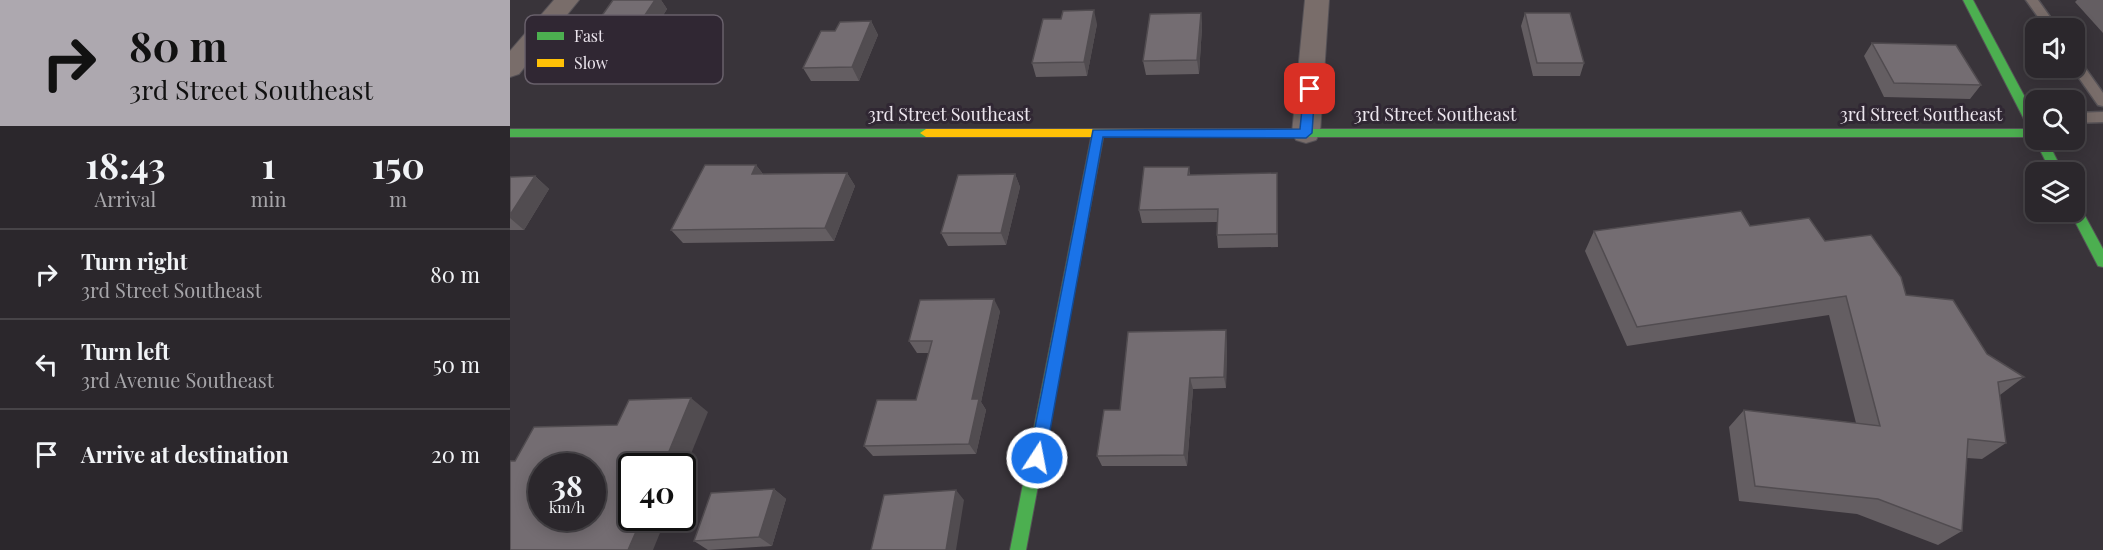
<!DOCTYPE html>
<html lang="en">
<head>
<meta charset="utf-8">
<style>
	body { margin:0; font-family:"Playfair Display",serif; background:#332f34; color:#f1f3f6; height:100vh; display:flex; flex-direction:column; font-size:22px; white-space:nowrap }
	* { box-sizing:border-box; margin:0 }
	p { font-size:20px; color:#a6a5a9 }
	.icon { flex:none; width:33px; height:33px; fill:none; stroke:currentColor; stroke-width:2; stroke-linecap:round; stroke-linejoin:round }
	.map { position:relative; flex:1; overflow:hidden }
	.sheet { display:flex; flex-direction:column; background:#2b272c; width:510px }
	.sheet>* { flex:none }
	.banner { background:#ada8af; color:#111; overflow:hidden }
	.buttons { position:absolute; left:1515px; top:18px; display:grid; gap:12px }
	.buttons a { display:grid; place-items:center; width:60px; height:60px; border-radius:12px; background:#2b272c; box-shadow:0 3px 15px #0003,0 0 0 2px #474448; font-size:30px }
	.speed { position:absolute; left:18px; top:453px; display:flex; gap:12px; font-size:30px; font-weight:700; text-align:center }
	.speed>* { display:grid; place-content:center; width:78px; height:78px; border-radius:50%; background:#2b272c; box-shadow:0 3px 15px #0003,0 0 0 2px #474448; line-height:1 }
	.speed small { font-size:15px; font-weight:400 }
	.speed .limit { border:3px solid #111; border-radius:9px; background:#fff; color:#111 }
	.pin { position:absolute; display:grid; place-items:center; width:51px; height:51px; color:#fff; margin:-26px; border-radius:12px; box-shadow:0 3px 9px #0006 }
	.me { position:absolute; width:66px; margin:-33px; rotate:11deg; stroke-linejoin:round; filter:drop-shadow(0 0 4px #0008) }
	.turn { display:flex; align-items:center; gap:21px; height:126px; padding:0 30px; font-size:27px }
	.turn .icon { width:78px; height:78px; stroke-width:2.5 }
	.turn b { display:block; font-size:42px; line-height:51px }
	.eta { display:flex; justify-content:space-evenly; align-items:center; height:102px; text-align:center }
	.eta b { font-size:36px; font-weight:700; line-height:42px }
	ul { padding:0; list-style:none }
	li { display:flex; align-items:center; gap:18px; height:90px; padding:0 30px; border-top:2px solid #474448 }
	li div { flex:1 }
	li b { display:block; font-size:22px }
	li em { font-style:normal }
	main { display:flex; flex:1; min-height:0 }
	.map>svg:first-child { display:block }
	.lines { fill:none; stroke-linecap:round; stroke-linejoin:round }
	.lane-casing { stroke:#555156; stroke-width:3 }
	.street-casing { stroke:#555156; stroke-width:2 }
	.fast-casing { stroke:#555156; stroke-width:2 }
	.slow-casing { stroke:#555156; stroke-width:2 }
	.lane { fill:#796d6a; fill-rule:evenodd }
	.street { fill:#796d6a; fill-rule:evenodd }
	.fast { fill:#4caf50; fill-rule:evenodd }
	.slow { fill:#ffc107; fill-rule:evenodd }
	.wall { fill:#645e62 }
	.shaded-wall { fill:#514c50 }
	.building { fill:#746d72; stroke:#514c50; stroke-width:1.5; fill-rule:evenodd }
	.route { fill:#1a73e8; stroke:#114b97; stroke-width:1.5 }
	.labels { text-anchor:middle; stroke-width:6; stroke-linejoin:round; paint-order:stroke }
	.street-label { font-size:18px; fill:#ece6ee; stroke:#302733 }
	.key { fill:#302733; stroke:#68606b; stroke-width:1.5 }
	.key-label { font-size:16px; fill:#ece6ee }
</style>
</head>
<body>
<main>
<section class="sheet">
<div class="banner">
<div class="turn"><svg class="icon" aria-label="right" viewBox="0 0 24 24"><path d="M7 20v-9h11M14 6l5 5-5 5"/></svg><div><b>80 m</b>3rd Street Southeast</div></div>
</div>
<div class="eta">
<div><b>18:43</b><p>Arrival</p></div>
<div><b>1</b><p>min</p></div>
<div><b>150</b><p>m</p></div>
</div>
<ul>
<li><svg class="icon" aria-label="right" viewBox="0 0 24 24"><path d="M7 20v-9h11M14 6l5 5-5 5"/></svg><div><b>Turn right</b><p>3rd Street Southeast</p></div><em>80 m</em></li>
<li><svg class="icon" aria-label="left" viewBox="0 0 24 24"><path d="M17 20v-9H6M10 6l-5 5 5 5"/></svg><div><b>Turn left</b><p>3rd Avenue Southeast</p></div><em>50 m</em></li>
<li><svg class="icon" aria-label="arrive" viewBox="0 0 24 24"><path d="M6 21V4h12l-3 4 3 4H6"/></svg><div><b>Arrive at destination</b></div><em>20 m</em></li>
</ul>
</section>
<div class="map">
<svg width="1593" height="550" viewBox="0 0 1593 550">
	<rect width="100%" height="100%" fill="#39343a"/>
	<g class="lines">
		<!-- lane casing -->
		<g class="lane-casing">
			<path id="lane" d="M 1516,0 L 1528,0 L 1548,28 L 1536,28 Z
				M 1564,57 L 1568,58 L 1593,93 L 1593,106 L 1588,105 L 1562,68 L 1564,68 Z
				M 1593,112 L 1593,122 L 1564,123 L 1564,113 Z"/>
		</g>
		<!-- street casing -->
		<g class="street-casing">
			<path id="street" d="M 44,0 L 69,0 L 9,74 L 0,77 L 0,51 Z
				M 795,0 L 819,0 L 810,133 L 806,140 L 796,143 L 786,140 L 782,133 Z"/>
		</g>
		<!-- fast casing -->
		<g class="fast-casing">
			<path id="fast" d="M 1453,0 L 1463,0 L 1526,118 L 1526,137 L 706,137 L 700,133 L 706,129 L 1519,129 Z
				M 0,129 L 416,129 L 422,133 L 416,137 L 0,137 Z
				M 588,129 L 594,133 L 516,550 L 500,550 L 582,133 Z
				M 1525,140 L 1537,140 L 1553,172 L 1541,172 Z
				M 1564,201 L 1568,203 L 1593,249 L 1593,267 L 1588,266 L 1560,212 L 1564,212 Z"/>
		</g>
		<!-- slow casing -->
		<g class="slow-casing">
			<path id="slow" d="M 416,129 L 706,129 L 712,133 L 706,137 L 416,137 L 410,133 Z"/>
		</g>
		<!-- lane -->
		<use href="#lane" class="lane"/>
		<!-- street -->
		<use href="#street" class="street"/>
		<!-- fast -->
		<use href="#fast" class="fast"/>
		<!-- slow -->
		<use href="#slow" class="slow"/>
	</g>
	<!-- wall -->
	<path class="wall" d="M 103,0 L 151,0 L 157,9 L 122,65 L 78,66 L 66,52 Z
		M 1567,0 L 1593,0 L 1593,33 L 1565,2 Z
		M 691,13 L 692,27 L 689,74 L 636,75 L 633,61 Z
		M 1015,13 L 1074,63 L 1070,76 L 1023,76 L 1011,26 Z
		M 361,21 L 368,35 L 349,81 L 301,81 L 293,68 L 325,31 Z
		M 587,24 L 577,76 L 526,77 L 522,63 Z
		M 1362,43 L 1471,85 L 1460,99 L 1374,97 L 1354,56 Z
		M 246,165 L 253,174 L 337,173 L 345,186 L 324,241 L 173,243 L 161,230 Z
		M 679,167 L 680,175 L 767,187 L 768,247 L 708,248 L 707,235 L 707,222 L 632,223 L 629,210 Z
		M 505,174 L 510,187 L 496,245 L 438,246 L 431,233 Z
		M 25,176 L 39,189 L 14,230 L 0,230 L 0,177 Z
		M 1240,226 L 1315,241 L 1396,295 L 1477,354 L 1514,377 L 1490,395 L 1496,443 L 1472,459 L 1457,458 L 1452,531 L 1428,545 L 1347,514 L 1229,501 L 1219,427 L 1234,410 L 1346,423 L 1319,315 L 1117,346 L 1075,251 L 1084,231 Z
		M 490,311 L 471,402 L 476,410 L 466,454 L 363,456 L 354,446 L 406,400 L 419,353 L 407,353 L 399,341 Z
		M 717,341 L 716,388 L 683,389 L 677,466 L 592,466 L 587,456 L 610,410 Z
		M 264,489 L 276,499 L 262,546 L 198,550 L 184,541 Z"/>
	<!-- shaded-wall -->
	<path class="shaded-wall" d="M 145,0 L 151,0 L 157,9 L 122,65 L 111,51 Z
		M 584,10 L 587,24 L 577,76 L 574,62 Z
		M 691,13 L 692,27 L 689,74 L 687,60 Z
		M 361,21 L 368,35 L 349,81 L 342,67 Z
		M 246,165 L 256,178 L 242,174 Z
		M 337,173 L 345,186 L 324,241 L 315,228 Z
		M 505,174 L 510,187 L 496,245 L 491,233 Z
		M 25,176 L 39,189 L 14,230 L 0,218 L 0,215 Z
		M 484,299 L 490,311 L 471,402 L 476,410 L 466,454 L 459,444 L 462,399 Z
		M 716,330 L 717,341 L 716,388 L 714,377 Z
		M 680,378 L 683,389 L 677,466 L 674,455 Z
		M 181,398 L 198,412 L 172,476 L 172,466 L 153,466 Z
		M 264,489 L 276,499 L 262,546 L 249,537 Z
		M 446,490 L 454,500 L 446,550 L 436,550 Z
		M 132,518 L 156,518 L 143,550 L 118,550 Z"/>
	<!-- building -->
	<path class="building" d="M 103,0 L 145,0 L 111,51 L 66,52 Z
		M 584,10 L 574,62 L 522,63 L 533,19 L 551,19 L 553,11 Z
		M 691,13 L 687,60 L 633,61 L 640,14 Z
		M 1015,13 L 1060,13 L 1074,63 L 1027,63 Z
		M 361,21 L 342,67 L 293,68 L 311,31 L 325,31 L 330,22 Z
		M 1362,43 L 1446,45 L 1471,85 L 1384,83 Z
		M 195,165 L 246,165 L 242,174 L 337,173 L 315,228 L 161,230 Z
		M 634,167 L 679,167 L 678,175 L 767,173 L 767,234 L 707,235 L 708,209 L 629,210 Z
		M 505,174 L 491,233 L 431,233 L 448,175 Z
		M 25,176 L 0,215 L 0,177 Z
		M 1231,211 L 1240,226 L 1299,218 L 1315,241 L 1361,235 L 1391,277 L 1396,295 L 1443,300 L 1477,354 L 1514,377 L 1488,382 L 1496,443 L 1458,439 L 1452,531 L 1368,499 L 1245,486 L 1234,410 L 1370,426 L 1336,296 L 1127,327 L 1084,231 Z
		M 484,299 L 462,399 L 469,399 L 459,444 L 354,446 L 367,400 L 406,400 L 422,341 L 399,341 L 410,300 Z
		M 716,330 L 714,377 L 680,378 L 674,455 L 587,456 L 594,410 L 610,410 L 618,332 Z
		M 181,398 L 153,466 L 122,466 L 122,518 L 132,518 L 118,550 L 0,550 L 0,461 L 5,461 L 24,427 L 107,425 L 119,400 ZM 32,466 L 82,466 L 82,518 L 32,518 Z
		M 264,489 L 249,537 L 184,541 L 201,493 Z
		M 446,490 L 436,550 L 361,550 L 374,495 Z"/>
	<!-- route -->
	<path class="route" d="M 800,85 L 805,89 L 802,133 L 796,138 L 593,137 L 535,458 L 533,463 L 527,465 L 521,463 L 519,458 L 583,130 L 790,129 L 794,89 Z"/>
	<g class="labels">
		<!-- street labels -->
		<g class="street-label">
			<text x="439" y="121">3rd Street Southeast</text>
			<text x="925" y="121">3rd Street Southeast</text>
			<text x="1411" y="121">3rd Street Southeast</text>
		</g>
	</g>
	<!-- legend -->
	<rect x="15" y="15" width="198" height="69" rx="9" class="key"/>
	<rect x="27" y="32" width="27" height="8" fill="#4caf50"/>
	<rect x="27" y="59" width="27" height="8" fill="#ffc107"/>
	<g class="key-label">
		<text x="64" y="42">Fast</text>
		<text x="64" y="69">Slow</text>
	</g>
</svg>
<div class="buttons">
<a><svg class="icon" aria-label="sound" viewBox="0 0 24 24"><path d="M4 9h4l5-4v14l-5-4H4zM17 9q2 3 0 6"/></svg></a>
<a><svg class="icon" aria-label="search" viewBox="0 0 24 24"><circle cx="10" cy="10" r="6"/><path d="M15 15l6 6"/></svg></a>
<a><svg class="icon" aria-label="layers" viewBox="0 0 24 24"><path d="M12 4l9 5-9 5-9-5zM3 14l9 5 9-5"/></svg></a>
</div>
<div class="speed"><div>38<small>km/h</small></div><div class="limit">40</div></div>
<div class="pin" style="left:800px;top:89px;background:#d93025"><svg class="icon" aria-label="arrive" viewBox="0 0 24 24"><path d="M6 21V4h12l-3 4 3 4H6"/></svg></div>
<svg class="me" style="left:527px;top:458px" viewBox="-20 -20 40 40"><circle r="17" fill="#1a73e8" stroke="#fff" stroke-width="3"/><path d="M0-11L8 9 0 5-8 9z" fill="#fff"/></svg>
</div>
</main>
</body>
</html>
